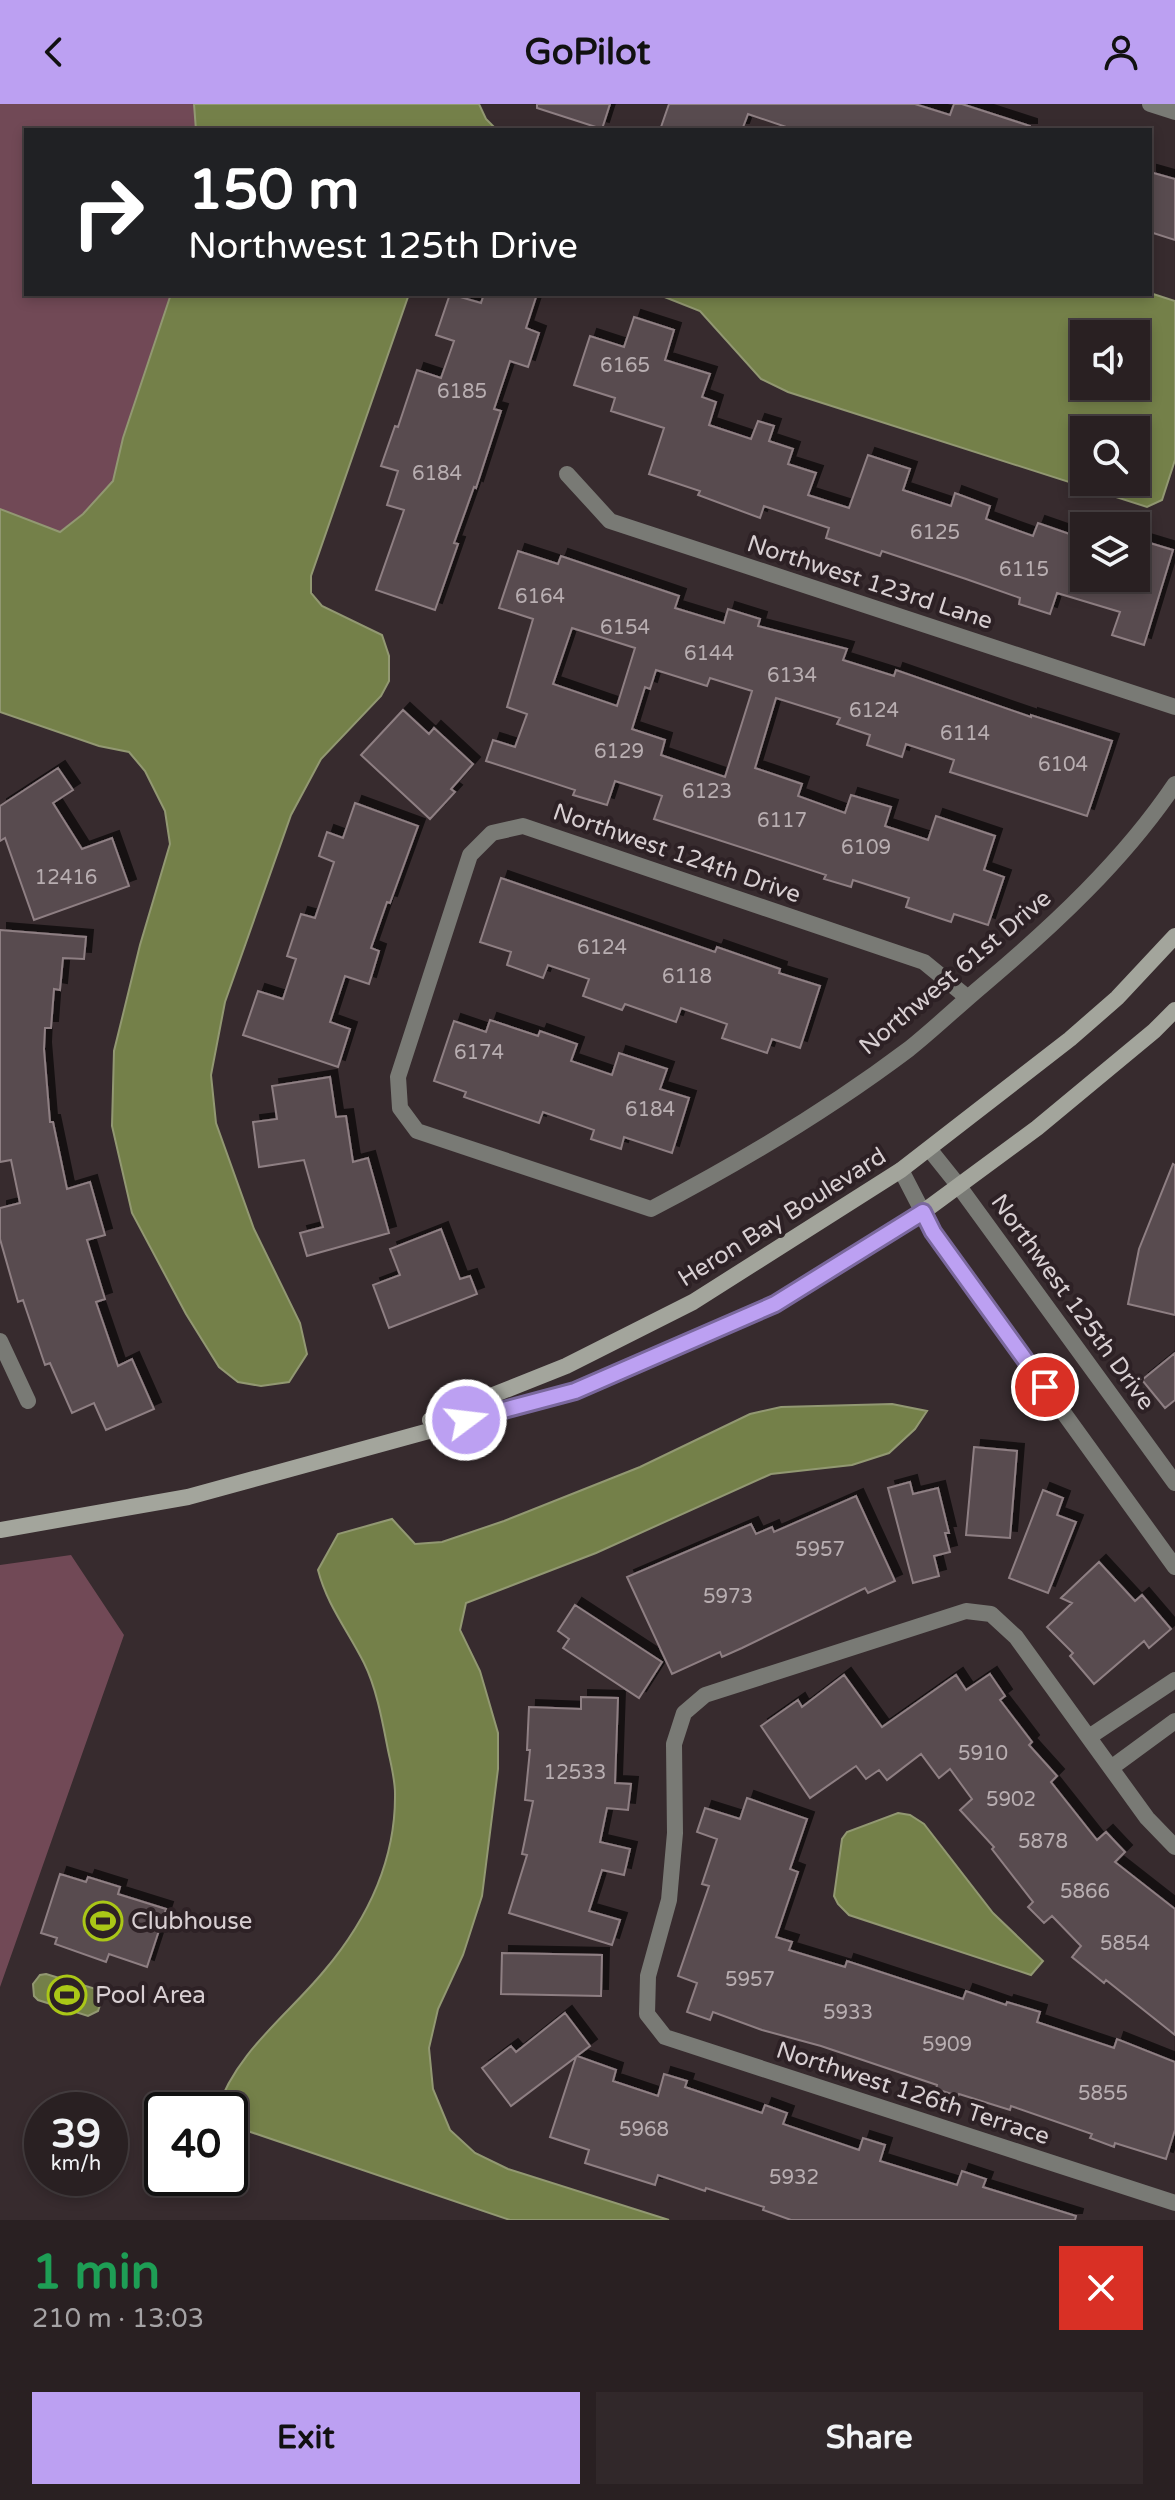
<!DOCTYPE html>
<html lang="en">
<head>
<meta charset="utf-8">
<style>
	body { margin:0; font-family:"Varela Round",sans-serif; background:#31282a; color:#f1f3f6; height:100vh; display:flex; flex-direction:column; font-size:30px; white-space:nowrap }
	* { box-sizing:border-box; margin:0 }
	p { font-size:26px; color:#a5a3a5 }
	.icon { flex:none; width:44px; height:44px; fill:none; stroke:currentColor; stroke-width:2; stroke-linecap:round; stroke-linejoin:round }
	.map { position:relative; height:2116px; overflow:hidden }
	.sheet { display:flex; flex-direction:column; background:#292022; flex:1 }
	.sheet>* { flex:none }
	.guide { position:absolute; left:24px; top:24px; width:1128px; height:168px; border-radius:0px; box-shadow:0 4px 12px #0003,0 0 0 2px #453e40; background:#202124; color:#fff; overflow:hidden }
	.fabs { position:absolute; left:1070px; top:216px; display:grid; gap:16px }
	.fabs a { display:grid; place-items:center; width:80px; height:80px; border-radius:0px; background:#292022; box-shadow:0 4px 12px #0003,0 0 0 2px #453e40; font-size:40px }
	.speed { position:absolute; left:24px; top:1988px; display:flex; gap:16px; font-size:40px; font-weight:700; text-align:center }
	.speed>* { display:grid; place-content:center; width:104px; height:104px; border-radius:50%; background:#292022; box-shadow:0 4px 12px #0003,0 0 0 2px #453e40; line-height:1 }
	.speed small { font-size:20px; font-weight:400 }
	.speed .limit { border:4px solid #111; border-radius:12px; background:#fff; color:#111 }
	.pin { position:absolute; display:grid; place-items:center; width:68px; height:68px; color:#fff; margin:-34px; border:4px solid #fff; border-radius:50%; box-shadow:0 2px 8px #0007 }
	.me { position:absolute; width:88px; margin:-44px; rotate:75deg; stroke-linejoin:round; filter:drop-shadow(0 0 6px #0008) }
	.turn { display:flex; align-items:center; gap:28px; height:168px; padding:0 32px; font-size:36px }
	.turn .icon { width:104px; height:104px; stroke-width:2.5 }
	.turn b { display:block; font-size:56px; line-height:68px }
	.round { display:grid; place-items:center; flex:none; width:84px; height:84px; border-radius:0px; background:#31282a }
	.headline { display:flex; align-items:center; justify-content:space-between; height:136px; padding:0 32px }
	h1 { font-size:48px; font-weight:700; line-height:60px; color:#1e9e55 }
	.cta { display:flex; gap:16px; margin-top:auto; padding:16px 32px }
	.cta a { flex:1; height:92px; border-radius:0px; background:#bca0f2; color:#111; font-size:32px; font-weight:700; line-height:92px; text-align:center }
	.cta a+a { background:#31282a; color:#f1f3f6 }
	header { display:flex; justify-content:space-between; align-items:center; height:104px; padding:0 32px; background:#bca0f2; color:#111; font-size:36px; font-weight:700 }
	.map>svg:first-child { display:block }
	.green { fill:#714956 }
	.water { fill:#748049; stroke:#929872; stroke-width:2; fill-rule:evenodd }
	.building { fill:#594b4f; stroke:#8e7f83; stroke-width:2; fill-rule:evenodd; filter:url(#shadow) }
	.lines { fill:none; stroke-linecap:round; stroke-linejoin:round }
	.street { stroke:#797a75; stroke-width:16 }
	.secondary { stroke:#a3a59c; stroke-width:16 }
	.route-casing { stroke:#7a689d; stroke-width:20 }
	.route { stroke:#bca0f2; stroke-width:14 }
	.labels { text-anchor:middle; stroke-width:8; stroke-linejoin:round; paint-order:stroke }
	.number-label { font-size:20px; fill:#b8aeb1 }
	.street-label { font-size:24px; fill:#d8cfd2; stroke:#2d2125 }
	.poi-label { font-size:24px; fill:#d8cfd2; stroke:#2d2125; text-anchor:start }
</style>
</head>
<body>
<header><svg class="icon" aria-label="back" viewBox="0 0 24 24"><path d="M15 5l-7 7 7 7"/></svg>GoPilot<svg class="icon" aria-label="person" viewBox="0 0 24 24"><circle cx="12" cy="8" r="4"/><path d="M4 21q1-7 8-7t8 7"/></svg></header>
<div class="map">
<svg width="1175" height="2116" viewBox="0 0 1175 2116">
	<defs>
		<filter id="shadow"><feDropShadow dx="7" dy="-7" stdDeviation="0" flood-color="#0009"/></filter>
	</defs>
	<rect width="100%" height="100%" fill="#372b2e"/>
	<!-- green -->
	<path class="green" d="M 0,0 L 194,0 L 196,26 L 26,26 L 26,190 L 171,190 L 123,334 L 113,377 L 83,410 L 59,428 L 0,405 Z
		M 71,1451 L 124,1531 L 0,1883 L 0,1461 Z"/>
	<!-- water -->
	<path class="water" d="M 194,0 L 479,0 L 486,15 L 497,26 L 196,26 Z
		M 1150,189 L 1175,197 L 1175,356 L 1162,396 L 1147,403 L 788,288 L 761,275 L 700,207 L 657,190 ZM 1136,230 L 1136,282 L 1084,282 L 1084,230 ZM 1136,326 L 1136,378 L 1084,378 L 1084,326 Z
		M 171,190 L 409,190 L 311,472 L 311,489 L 322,502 L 382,531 L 389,552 L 389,577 L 381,592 L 321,655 L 291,711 L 225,898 L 211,971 L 216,1019 L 254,1125 L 300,1219 L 307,1250 L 289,1278 L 261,1282 L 238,1278 L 219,1263 L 186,1210 L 132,1109 L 112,1022 L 114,947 L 140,841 L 170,740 L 165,707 L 145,667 L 129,648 L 99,642 L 0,608 L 0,405 L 60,428 L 83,410 L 113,377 L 123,334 Z
		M 892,1300 L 927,1307 L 915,1325 L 889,1349 L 852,1361 L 771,1370 L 596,1449 L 466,1499 L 460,1526 L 480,1567 L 498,1629 L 498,1665 L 482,1792 L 463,1851 L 438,1905 L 429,1944 L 433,1985 L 450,2026 L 475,2049 L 508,2065 L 669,2116 L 510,2116 L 230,2021 L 230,2006 L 217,2006 C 236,1948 287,1912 324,1867 C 367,1816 396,1757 395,1689 C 395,1674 390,1657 387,1641 C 382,1615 376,1583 364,1559 C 348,1527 327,1501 318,1466 L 338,1430 L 392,1415 L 415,1440 L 442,1438 L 504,1417 L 640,1363 L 750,1310 L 781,1303 Z
		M 898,1709 L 910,1711 L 924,1720 L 993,1809 L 1043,1857 L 1031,1871 L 849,1811 L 838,1800 L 834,1792 L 842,1735 L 847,1728 Z
		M 46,1870 L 96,1885 L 102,1895 L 98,1907 L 88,1912 L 38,1896 L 34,1892 L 33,1880 L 40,1871 Z"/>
	<!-- building -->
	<path class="building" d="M 537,0 L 610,0 L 602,25 L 537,4 Z
		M 669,0 L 915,0 L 950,11 L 954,0 L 962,0 L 1030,22 L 1030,26 L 795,26 L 748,10 L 742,26 L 671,26 L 661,23 Z
		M 1150,68 L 1175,75 L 1175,136 L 1150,128 Z
		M 450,190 L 481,199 L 484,190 L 537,190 L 526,224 L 539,229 L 528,263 L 510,257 L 494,305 L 501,307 L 476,384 L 474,383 L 454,439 L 458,440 L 435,506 L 376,486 L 404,406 L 387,401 L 398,367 L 381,362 L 395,322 L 398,323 L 417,266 L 441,274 L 454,237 L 436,231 Z
		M 634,213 L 674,226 L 665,256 L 710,270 L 702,293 L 716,298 L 709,321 L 751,335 L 758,317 L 774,322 L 769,337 L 793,345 L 788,360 L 816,369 L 808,391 L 849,404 L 868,351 L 910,365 L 903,386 L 951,402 L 955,389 L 990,402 L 986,415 L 1033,432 L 1038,419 L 1084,435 L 1084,474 L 1136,474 L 1136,447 L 1140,436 L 1173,446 L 1144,541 L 1112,531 L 1120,508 L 1057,489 L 1050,510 L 1019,500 L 1020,494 L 966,475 L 882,447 L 880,452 L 826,434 L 829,424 L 764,402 L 760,414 L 698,391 L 700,387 L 649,370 L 664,324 L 611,307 L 615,294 L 574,281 L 590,232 L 624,243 Z
		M 518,447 L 558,460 L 561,452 L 679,492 L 675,504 L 724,519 L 728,505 L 760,515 L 758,522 L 847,545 L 843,556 L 894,572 L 896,566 L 1031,613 L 1031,611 L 1112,637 L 1087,712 L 950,668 L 954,656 L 906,640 L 902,653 L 867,641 L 870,631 L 837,620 L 840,614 L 776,594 L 755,664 L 802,680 L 798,692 L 845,709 L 851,691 L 891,703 L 885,722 L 928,736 L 936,712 L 995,732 L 984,766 L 1004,773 L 988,821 L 954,810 L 951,818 L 906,803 L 909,794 L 853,776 L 851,783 L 824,775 L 826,771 L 654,715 L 662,692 L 615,677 L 607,701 L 573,691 L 575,686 L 486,657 L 493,636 L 515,643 L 527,610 L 507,603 L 533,515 L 499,504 ZM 572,524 L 635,544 L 617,602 L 553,580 ZM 656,566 L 707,582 L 710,574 L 752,587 L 725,673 L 661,651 L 665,636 L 632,625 L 645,583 L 650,585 Z
		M 403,606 L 429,630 L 434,624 L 473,660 L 451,685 L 455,688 L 430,715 L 361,651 Z
		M 58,664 L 73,686 L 53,699 L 82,745 L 112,734 L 129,782 L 34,816 L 5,734 L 0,737 L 0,702 Z
		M 355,699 L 418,722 L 390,799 L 387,798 L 371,844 L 379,847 L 369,880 L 345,872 L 330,918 L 350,925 L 338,963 L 243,931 L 258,887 L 283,895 L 296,855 L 287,852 L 301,810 L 315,814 L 334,758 L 319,752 L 327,728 L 343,734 Z
		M 501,774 L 715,848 L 717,843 L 780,865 L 779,869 L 820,882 L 800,944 L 772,935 L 767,949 L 722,934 L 727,920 L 681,904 L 676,918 L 625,900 L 622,906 L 583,892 L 589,875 L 548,861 L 543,874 L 507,861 L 511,848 L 480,838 Z
		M 0,826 L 86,833 L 84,855 L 63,854 L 60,886 L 54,885 L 51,924 L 45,924 L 44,945 L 50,1018 L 53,1018 L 67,1085 L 90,1078 L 105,1131 L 87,1136 L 105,1195 L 96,1198 L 118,1262 L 132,1255 L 154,1305 L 106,1326 L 94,1299 L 72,1309 L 50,1259 L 45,1261 L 23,1196 L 18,1198 L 0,1135 L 0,1104 L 20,1099 L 11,1056 L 0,1058 Z
		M 490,916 L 538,932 L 540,927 L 577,940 L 571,957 L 612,971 L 619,949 L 667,965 L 660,985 L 689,994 L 672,1049 L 624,1033 L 621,1045 L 591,1035 L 594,1026 L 543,1008 L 539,1019 L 464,993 L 466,988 L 434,977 L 454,917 L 486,928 Z
		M 330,973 L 336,1013 L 346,1012 L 353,1058 L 368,1054 L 389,1129 L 307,1152 L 300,1129 L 323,1123 L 304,1056 L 259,1063 L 253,1018 L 277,1015 L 272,982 Z
		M 1173,1060 L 1175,1061 L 1175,1211 L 1128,1200 L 1139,1145 Z
		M 441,1125 L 460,1175 L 470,1172 L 477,1190 L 389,1224 L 373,1181 L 400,1171 L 390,1145 Z
		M 1175,1249 L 1175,1296 L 1165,1304 L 1142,1276 Z
		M 974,1343 L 1017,1347 L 1010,1434 L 966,1431 Z
		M 910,1378 L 913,1390 L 938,1384 L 949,1429 L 945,1429 L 950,1448 L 934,1452 L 939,1472 L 913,1479 L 888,1384 Z
		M 1043,1386 L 1063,1394 L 1057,1411 L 1076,1418 L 1048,1489 L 1009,1474 Z
		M 856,1392 L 895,1477 L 868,1489 L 865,1484 L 742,1544 L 722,1553 L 720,1548 L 672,1570 L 627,1473 L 751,1420 L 756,1430 L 772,1423 L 774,1428 Z
		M 1099,1458 L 1135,1497 L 1142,1491 L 1171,1525 L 1149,1544 L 1144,1537 L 1094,1580 L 1070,1552 L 1073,1549 L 1047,1523 L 1072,1499 L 1061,1494 Z
		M 575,1501 L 662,1558 L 639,1594 L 563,1544 L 569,1535 L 558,1527 Z
		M 990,1570 L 1005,1592 L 1000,1596 L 1032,1638 L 1029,1641 L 1057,1672 L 1051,1678 L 1097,1736 L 1106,1728 L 1125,1748 L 1115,1758 L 1175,1805 L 1175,1931 L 1106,1876 L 1104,1879 L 1072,1853 L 1081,1842 L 1052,1812 L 1044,1819 L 1028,1803 L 1033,1798 L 992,1745 L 994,1743 L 960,1706 L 972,1695 L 950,1665 L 939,1674 L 921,1650 L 887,1676 L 879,1666 L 866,1675 L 856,1662 L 810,1694 L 761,1622 L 798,1596 L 802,1603 L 844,1571 L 882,1623 L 956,1571 L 966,1586 Z
		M 581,1593 L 618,1594 L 615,1679 L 631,1680 L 628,1706 L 607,1704 L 600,1738 L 630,1745 L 624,1771 L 602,1766 L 589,1807 L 620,1816 L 612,1841 L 509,1809 L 527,1751 L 522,1750 L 533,1697 L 525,1696 L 530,1646 L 527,1646 L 529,1603 L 581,1605 Z
		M 747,1694 L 807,1715 L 790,1765 L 798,1768 L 776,1833 L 792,1838 L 789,1846 L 845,1863 L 847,1857 L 963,1895 L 966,1887 L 1006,1901 L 1007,1898 L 1040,1908 L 1037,1918 L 1114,1944 L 1117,1935 L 1175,1958 L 1175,2026 L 1166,2055 L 1115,2039 L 1114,2043 L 1090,2034 L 1092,2030 L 1011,2002 L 1010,2006 L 959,1990 L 958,1992 L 936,1985 L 937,1981 L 821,1942 L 762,1926 L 713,1908 L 710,1916 L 687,1908 L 697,1879 L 678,1872 L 709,1782 L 702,1780 L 717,1735 L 697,1728 L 705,1704 L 740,1715 Z
		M 60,1770 L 86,1778 L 88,1773 L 120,1783 L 118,1790 L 166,1805 L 147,1863 L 109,1850 L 106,1858 L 55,1840 L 57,1834 L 41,1829 Z
		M 502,1849 L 602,1851 L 601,1892 L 501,1890 Z
		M 565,1909 L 590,1942 L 577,1952 L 616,1966 L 613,1977 L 658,1992 L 664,1970 L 687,1977 L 685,1983 L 762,2009 L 765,2001 L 787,2009 L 783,2020 L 859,2046 L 863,2034 L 885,2041 L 880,2057 L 957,2081 L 962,2067 L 986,2075 L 983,2083 L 1076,2112 L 1075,2116 L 791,2116 L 763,2106 L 764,2103 L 706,2084 L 705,2087 L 658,2071 L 655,2081 L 585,2059 L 589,2046 L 550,2033 L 576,1953 L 511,2002 L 482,1964 L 511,1942 L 516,1948 Z"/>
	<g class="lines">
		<!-- street -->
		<path class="street" d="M 1150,0 L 1175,8
			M 567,370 L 610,417 L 1175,603
			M 968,894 L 924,858 L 523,722 L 492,729 L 470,751 L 398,973 L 400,1004 L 417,1027 L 651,1105 C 741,1058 828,1006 909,945 C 934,925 958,902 983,881 C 1053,822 1124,756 1175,680
			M 930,1046 L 958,1081 L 1175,1379
			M 901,1066 L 933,1128 L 1175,1463
			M 0,1237 L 28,1297
			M 1089,1633 L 1175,1576
			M 1111,1664 L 1175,1617
			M 1175,1743 L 1147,1714 L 1016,1533 L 991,1510 L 966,1507 L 705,1591 L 684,1609 L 674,1640 L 675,1729 L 669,1796 L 648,1872 L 647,1910 L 665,1933 L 1175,2099"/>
		<!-- secondary -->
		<path class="secondary" d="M 430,1316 L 566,1262 L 693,1198 L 901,1066 L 1070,935 L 1117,894 L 1175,832
			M 0,1426 L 188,1393 L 575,1287 L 775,1200 L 923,1108 L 1037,1024 L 1154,927 L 1175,906"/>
	</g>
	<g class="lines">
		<!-- route casing -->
		<g class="route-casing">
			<path id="route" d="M 466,1316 L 575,1287 L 775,1200 L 923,1108 L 933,1128 L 1045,1283"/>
		</g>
		<!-- route -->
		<use href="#route" class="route"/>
	</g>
	<!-- icons -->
	<defs>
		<g id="stadium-ring" transform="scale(2)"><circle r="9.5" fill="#2d2125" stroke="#aac717" stroke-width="1.5"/><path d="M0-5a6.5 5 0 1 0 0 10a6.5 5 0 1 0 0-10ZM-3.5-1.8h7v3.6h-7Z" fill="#aac717"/></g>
	</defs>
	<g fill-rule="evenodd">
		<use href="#stadium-ring" x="103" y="1817"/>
		<use href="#stadium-ring" x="67" y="1891"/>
	</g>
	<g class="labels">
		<!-- number labels -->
		<g class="number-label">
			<text x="625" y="268">6165</text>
			<text x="462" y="294">6185</text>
			<text x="437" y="376">6184</text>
			<text x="935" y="435">6125</text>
			<text x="1024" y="472">6115</text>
			<text x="540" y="499">6164</text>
			<text x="625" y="530">6154</text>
			<text x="709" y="556">6144</text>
			<text x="792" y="578">6134</text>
			<text x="874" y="613">6124</text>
			<text x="965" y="636">6114</text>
			<text x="619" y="654">6129</text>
			<text x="1063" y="667">6104</text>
			<text x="707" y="694">6123</text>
			<text x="782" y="723">6117</text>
			<text x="866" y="750">6109</text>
			<text x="66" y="780">12416</text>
			<text x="602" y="850">6124</text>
			<text x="687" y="879">6118</text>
			<text x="479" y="955">6174</text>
			<text x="650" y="1012">6184</text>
			<text x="820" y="1452">5957</text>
			<text x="728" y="1499">5973</text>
			<text x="983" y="1656">5910</text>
			<text x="575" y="1675">12533</text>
			<text x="1011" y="1702">5902</text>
			<text x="1043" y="1744">5878</text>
			<text x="1085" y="1794">5866</text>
			<text x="1125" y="1846">5854</text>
			<text x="750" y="1882">5957</text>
			<text x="848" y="1915">5933</text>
			<text x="947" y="1947">5909</text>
			<text x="1103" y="1996">5855</text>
			<text x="644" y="2032">5968</text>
			<text x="794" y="2080">5932</text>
		</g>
		<!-- street labels -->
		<g class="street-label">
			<text transform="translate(870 478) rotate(18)" y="8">Northwest 123rd Lane</text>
			<text transform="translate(677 749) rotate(19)" y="8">Northwest 124th Drive</text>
			<text transform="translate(955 868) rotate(-40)" y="8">Northwest 61st Drive</text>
			<text transform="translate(782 1113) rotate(-32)" y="8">Heron Bay Boulevard</text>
			<text transform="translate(1073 1198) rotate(54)" y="8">Northwest 125th Drive</text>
			<text transform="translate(913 1989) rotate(18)" y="8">Northwest 126th Terrace</text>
		</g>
		<!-- poi labels -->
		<g class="poi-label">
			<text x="131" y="1825">Clubhouse</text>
			<text x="95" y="1899">Pool Area</text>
		</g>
	</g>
</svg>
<div class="fabs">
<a><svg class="icon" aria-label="sound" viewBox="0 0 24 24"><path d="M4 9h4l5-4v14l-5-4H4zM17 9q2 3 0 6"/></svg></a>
<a><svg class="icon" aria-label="search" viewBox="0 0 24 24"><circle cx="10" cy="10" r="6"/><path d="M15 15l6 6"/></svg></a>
<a><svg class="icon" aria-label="layers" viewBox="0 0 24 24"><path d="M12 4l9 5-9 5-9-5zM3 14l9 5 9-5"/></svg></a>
</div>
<div class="speed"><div>39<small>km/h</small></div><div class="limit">40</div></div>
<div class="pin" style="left:1045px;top:1283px;background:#d93025"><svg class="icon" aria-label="arrive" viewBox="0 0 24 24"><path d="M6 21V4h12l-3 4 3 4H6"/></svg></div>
<svg class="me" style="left:466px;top:1316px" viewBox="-20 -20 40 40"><circle r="17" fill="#bca0f2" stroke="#fff" stroke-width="3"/><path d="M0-11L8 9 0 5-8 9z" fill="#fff"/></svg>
<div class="guide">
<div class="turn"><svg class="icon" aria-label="right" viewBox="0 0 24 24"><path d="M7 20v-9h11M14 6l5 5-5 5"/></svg><div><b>150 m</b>Northwest 125th Drive</div></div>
</div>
</div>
<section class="sheet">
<div class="headline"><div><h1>1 min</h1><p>210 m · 13:03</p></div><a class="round" style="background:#d93025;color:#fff"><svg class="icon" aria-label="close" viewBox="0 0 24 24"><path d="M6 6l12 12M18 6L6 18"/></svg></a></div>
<div class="cta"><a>Exit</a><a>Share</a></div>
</section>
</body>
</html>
